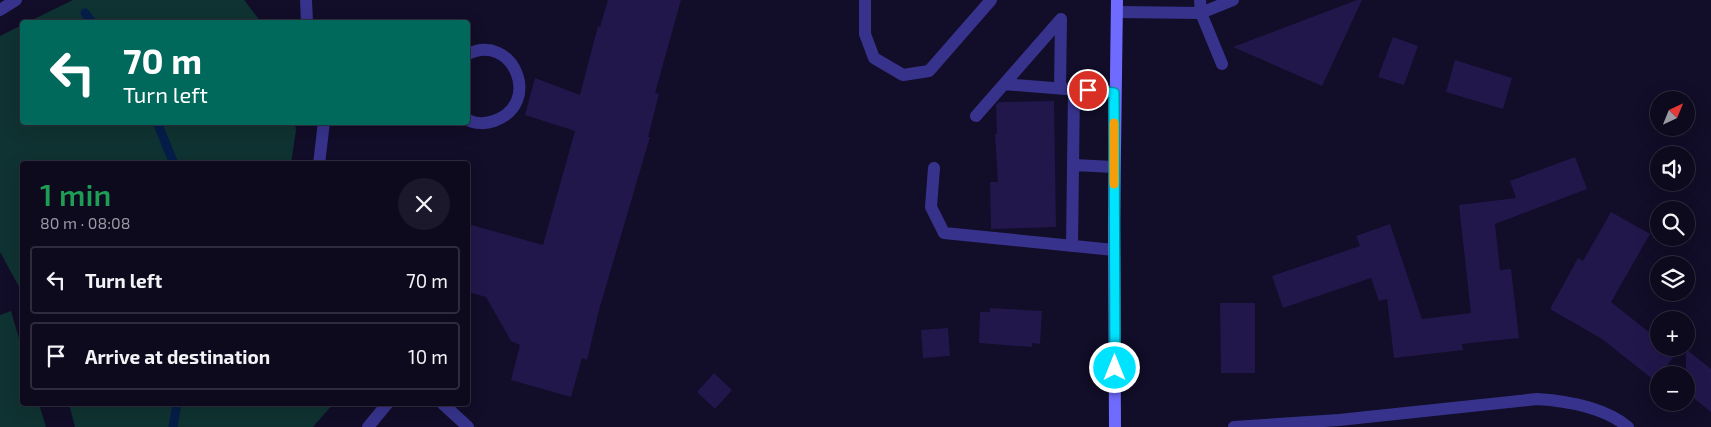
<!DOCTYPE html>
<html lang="en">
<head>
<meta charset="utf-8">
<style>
	body { margin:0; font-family:"Exo 2",sans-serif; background:#1c182b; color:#f1f3f6; height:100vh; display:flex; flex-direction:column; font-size:19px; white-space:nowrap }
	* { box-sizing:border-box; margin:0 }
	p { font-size:16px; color:#9b9aa4 }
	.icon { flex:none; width:28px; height:28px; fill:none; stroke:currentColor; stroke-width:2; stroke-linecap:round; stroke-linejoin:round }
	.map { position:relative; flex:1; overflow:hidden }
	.side { position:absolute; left:20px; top:161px; width:450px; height:245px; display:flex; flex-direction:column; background:#0e0a1e; border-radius:5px; box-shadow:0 5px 20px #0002,0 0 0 1px #2e2b3c }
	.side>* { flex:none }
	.banner { position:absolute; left:20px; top:20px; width:450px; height:105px; border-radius:5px; box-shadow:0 5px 20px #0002,0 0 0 1px #2e2b3c; background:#00695c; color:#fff; overflow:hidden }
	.needle { width:32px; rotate:43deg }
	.buttons { position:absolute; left:1650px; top:91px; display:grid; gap:10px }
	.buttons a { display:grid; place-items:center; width:45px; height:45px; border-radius:50%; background:#0e0a1e; box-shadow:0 5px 20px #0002,0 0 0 1px #2e2b3c; font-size:25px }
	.pin { position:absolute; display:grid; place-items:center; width:42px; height:42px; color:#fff; margin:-21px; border:2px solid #fff; border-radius:50%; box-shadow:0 1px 5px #0007 }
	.me { position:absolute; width:55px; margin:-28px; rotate:0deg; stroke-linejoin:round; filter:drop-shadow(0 0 4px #0008) }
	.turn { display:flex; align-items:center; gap:18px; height:105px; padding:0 20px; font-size:22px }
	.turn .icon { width:65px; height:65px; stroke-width:2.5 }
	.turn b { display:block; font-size:35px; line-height:42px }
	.round { display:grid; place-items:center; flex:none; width:52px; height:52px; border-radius:26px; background:#1c182b }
	.head { display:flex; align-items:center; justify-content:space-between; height:85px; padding:0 20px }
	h1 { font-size:30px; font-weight:600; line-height:38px; color:#1e9e55 }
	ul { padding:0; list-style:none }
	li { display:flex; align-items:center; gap:15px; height:68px; margin:0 10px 8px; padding:0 10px; border:2px solid #2e2b3c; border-radius:5px }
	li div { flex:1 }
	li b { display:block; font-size:19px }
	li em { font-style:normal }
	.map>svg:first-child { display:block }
	.green { fill:#0f3332 }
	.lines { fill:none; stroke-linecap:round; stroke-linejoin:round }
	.stream { stroke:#051d49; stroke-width:9 }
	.building { fill:#22174b }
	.service { stroke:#37338c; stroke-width:12 }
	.tertiary { stroke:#37338c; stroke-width:12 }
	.secondary { stroke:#706bff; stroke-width:12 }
	.route-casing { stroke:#0094a6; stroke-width:12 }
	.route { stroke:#00e3ff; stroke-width:9 }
	.slow { stroke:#f59e0b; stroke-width:9 }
</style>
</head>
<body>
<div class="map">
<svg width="1711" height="427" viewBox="0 0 1711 427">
	<rect width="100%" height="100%" fill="#120d28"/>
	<!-- green -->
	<path class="green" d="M 73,0 L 244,0 L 261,22 L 28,22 Z
		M 22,25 L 22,122 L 295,123 L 296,130 L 291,164 L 22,164 L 22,292 L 0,252 L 0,36 Z
		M 11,311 L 22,349 L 22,404 L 39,404 L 46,427 L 0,427 L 0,315 Z
		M 69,404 L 333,404 L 313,427 L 75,427 Z"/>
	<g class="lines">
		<!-- stream -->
		<path class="stream" d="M 85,13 L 92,22
			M 157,122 L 174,164
			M 173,427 L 177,404"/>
	</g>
	<!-- building -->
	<path class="building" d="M 608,0 L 681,0 L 655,93 L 659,94 L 648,137 L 650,137 L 599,310 L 587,360 L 582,358 L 571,397 L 511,380 L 520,345 L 511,341 L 486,297 L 468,292 L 468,224 L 543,245 L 575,131 L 525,115 L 535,78 L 580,95 L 598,26 L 600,27 Z
		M 1357,0 L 1362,0 L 1322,86 L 1233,47 Z
		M 1393,37 L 1418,46 L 1404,85 L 1378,77 Z
		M 1455,60 L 1512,78 L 1503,109 L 1446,92 Z
		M 1054,101 L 1056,227 L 991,229 L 990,182 L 998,182 L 995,134 L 997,134 L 996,105 L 999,102 Z
		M 1575,157 L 1587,189 L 1495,224 L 1500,270 L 1511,269 L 1519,338 L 1462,344 L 1463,350 L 1394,358 L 1387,299 L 1379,301 L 1371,278 L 1283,308 L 1272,276 L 1360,246 L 1356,236 L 1390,224 L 1422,319 L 1471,313 L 1459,205 L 1516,198 L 1510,181 Z
		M 1611,212 L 1650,234 L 1611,302 L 1659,340 L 1659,348 L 1668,348 L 1676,354 L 1655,381 L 1602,339 L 1550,309 L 1578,258 L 1583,261 Z
		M 1220,303 L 1255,303 L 1255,373 L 1221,373 Z
		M 990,308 L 1042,311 L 1040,344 L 1032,343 L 1032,347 L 979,343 L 980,312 L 990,312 Z
		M 948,328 L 950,356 L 923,358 L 921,330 Z
		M 1686,349 L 1711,369 L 1711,412 L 1686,392 Z
		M 714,373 L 732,390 L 715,409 L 697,392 Z"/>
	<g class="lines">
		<!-- service -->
		<path class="service" d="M 306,0 L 307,22
			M 865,0 L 865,34 L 874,58 L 903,75 L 929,71 L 991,0
			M 1117,12 L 1201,13 L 1200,0
			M 468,54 C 512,32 544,103 494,121 C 486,124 475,124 468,120
			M 1222,64 L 1201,13 L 1233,0
			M 1004,84 L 1115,93
			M 976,116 L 1061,19 L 1060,88
			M 319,164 L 324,122
			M 1074,165 L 1114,167
			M 934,168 L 931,207 L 944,233 L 1114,250
			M 1072,246 L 1074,89
			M 443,404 L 468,427
			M 368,427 L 387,404
			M 1234,427 L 1339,420 L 1537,399 C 1568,401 1604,407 1628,427"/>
		<!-- tertiary -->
		<path class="tertiary" d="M 0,10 L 16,0"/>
		<!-- secondary -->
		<path class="secondary" d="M 1115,427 L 1114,224 L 1117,0"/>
	</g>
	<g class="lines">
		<!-- route casing -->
		<g class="route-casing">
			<path id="route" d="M 1088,90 L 1114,93 L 1115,368"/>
		</g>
		<!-- route -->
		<use href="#route" class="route"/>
		<!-- slow -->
		<path class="slow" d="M 1114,184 L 1114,123"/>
	</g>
</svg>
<div class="buttons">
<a><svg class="needle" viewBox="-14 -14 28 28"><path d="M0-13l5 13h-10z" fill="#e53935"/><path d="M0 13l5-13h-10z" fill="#9b9aa4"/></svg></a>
<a><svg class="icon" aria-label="sound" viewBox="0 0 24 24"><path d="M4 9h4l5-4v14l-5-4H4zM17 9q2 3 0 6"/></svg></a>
<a><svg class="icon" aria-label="search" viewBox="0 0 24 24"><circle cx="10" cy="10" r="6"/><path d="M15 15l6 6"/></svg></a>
<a><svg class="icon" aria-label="layers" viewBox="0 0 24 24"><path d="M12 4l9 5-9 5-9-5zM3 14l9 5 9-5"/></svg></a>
<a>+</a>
<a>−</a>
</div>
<div class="pin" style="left:1088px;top:90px;background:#d93025"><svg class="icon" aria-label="arrive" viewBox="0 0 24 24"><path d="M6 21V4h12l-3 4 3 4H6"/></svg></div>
<svg class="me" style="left:1115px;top:368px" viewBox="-20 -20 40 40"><circle r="17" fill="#00e3ff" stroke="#fff" stroke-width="3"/><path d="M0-11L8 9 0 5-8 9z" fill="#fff"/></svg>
<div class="banner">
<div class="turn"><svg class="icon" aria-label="left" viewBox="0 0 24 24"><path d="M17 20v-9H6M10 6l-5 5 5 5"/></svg><div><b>70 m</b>Turn left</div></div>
</div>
<section class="side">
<div class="head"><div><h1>1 min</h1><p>80 m · 08:08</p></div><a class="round"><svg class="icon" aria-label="close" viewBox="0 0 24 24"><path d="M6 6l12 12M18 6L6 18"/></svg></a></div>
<ul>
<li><svg class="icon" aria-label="left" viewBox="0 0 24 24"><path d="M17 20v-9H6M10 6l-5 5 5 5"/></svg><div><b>Turn left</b></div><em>70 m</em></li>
<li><svg class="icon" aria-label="arrive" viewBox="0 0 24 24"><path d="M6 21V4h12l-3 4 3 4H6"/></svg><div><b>Arrive at destination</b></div><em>10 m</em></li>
</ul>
</section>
</div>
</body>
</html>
